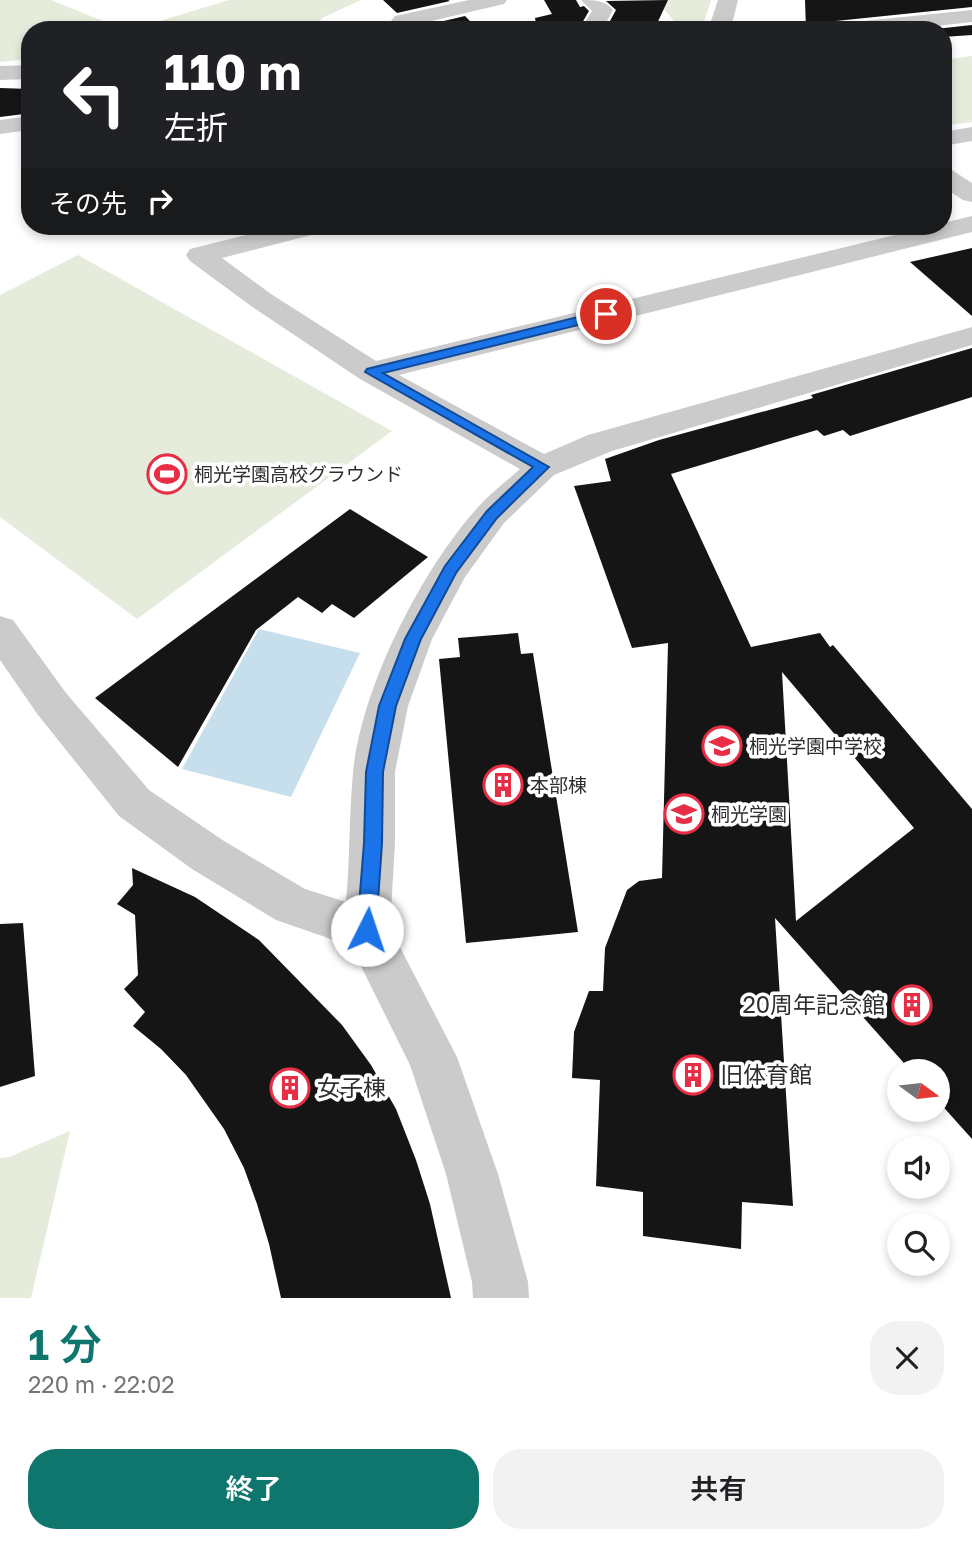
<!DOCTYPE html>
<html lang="ja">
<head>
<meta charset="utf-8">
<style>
	body { margin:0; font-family:"Golos Text","Noto Sans JP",sans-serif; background:#f2f2f2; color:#202124; height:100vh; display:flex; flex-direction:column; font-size:26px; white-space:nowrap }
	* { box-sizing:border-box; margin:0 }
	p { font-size:23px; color:#757577 }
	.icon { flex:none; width:38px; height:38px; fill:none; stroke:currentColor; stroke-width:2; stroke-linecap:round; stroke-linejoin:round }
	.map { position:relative; height:1298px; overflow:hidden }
	.details { display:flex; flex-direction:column; background:#fff; flex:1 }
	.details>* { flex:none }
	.top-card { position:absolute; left:21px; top:21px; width:931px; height:214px; border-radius:28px; box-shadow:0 4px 10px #0003; background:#202124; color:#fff; overflow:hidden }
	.needle { width:46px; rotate:105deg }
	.fabs { position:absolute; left:887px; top:1059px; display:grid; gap:14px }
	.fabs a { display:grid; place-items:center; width:63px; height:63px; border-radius:50%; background:#fff; box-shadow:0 4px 10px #0003; font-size:35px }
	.pin { position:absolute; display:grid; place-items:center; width:60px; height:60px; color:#fff; margin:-30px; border:4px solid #fff; border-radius:50%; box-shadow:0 2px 7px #0007 }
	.me { position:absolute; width:77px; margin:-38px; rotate:4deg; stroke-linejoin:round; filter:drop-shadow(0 0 5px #0008) }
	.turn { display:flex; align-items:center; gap:24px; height:147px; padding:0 28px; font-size:32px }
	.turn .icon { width:91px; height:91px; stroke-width:2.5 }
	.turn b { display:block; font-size:49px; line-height:60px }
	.then { display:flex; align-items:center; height:66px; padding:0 28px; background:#0003; gap:14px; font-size:26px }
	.round { display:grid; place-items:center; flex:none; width:74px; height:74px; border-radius:28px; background:#f2f2f2 }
	.overview { display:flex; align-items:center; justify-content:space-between; height:119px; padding:0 28px }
	h1 { font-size:42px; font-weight:600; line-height:52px; color:#0f766e }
	.primary-button { display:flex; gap:14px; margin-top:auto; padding:14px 28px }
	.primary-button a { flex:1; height:80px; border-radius:28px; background:#0f766e; color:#fff; font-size:28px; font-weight:600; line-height:80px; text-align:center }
	.primary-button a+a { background:#f2f2f2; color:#202124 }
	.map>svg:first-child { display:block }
	.green { fill:#e5ecdc }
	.water { fill:#c7dfec }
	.building { fill:#151515; fill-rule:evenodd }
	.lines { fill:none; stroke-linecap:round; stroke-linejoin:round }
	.minor { fill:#cbcbcb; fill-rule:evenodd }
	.route { fill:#1a73e8; stroke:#114b97; stroke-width:2 }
	.labels { text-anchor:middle; stroke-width:7; stroke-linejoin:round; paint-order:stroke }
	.poi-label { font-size:19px; fill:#2e2e2e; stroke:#fff; text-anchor:start }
	.near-poi-label { font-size:23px; fill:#2e2e2e; stroke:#fff; text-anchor:start }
</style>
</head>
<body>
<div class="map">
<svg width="972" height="1298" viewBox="0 0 972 1298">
	<rect width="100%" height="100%" fill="#fff"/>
	<!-- green -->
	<path class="green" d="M 0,0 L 51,0 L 125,30 L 30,30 L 30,59 L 0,62 Z
		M 229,0 L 361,0 L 322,18 L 314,30 L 130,30 Z
		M 657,0 L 711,0 L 704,22 L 709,30 L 681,30 Z
		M 972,56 L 972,122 L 943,126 L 943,60 Z
		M 78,255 L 392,431 L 137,619 L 0,517 L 0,295 Z
		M 70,1131 L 31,1298 L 0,1298 L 0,1158 L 9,1157 Z"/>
	<!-- water -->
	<path class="water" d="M 259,629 L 360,653 L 291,797 L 182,769 Z"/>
	<!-- building -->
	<path class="building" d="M 383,0 L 448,0 L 450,1 L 397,13 Z
		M 544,0 L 576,0 L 580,7 L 584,6 L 589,11 L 578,30 L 537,30 L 535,18 L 552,14 Z
		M 668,0 L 654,30 L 605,30 L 616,10 L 606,1 Z
		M 805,0 L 972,0 L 972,7 L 826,22 L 821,30 L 806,30 Z
		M 465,16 L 479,30 L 414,28 Z
		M 972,25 L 972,35 L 943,37 L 943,30 L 926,30 Z
		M 0,88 L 30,89 L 30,110 L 24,114 L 0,117 Z
		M 972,248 L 972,316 L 910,262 Z
		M 972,348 L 972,397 L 850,436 L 843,430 L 824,436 L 817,430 L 671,474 L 751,647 L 820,633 L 830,647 L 833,645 L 972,809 L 972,1139 L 938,1101 L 938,1071 L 911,1071 L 775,918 L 793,1206 L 742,1202 L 741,1249 L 643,1236 L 643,1192 L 596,1186 L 600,1080 L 572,1078 L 574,1032 L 589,991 L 603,991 L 605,948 L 627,890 L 639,881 L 662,878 L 668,643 L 632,648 L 574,486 L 611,481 L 605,459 L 659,440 L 813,398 L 811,395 ZM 782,672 L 914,828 L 796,921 Z
		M 350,509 L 428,557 L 354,618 L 332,604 L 322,613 L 298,597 L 256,630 L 178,767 L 95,698 Z
		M 518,633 L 521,654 L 533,653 L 578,932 L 466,943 L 439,659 L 460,657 L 458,638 Z
		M 132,868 L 195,897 L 259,940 L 342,1025 L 371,1065 L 396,1109 L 416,1160 L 430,1204 L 451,1298 L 281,1298 L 269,1244 L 257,1204 L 244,1168 L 224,1129 L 186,1075 L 161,1049 L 133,1026 L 145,1012 L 124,989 L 138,975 L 135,915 L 117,904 L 133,885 Z
		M 23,923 L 35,1076 L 0,1087 L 0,924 Z"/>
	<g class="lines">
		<!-- minor -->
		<path class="minor" d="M 469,0 L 507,0 L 504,4 L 410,26 L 407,30 L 384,30 L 395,16 Z
			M 581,0 C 594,0 605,0 613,10 L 602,30 L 580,30 L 592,11 Z
			M 718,0 L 738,0 L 732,24 L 736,30 L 714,30 L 710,24 Z
			M 972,10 L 972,22 L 900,30 L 823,30 L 826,25 L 834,24 Z
			M 30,65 L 30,79 L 0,80 L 0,66 Z
			M 30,116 L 30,130 L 0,134 L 0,120 Z
			M 972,127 L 972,141 L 943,146 L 943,132 Z
			M 943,167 L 952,170 L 972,183 L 972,202 L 963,200 L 943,187 Z
			M 972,216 L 972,232 L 399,375 L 544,454 L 588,435 L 972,327 L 972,345 L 612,451 L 554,475 L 504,523 L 465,577 L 432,639 L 408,706 L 395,772 L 395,843 L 390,928 L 457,1057 L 498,1174 L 528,1282 L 529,1298 L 473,1298 L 472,1282 L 446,1174 L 410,1065 L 351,946 L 276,920 L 192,869 L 119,816 L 38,715 L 0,660 L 0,616 L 13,620 L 66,693 L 149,790 L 224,841 L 305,889 L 346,902 C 350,859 349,816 353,773 C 361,688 422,568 480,505 C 492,492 507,481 520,469 L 360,379 L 251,306 L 190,261 L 186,255 L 190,249 L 282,226 L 326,226 L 323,232 L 222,258 L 271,294 L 376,361 L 932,226 L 943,226 L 943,223 Z"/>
	</g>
	<!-- route -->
	<path class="route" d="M 606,310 L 612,314 L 611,317 L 383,373 L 549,467 L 497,518 L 456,573 L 421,639 L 396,706 L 383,772 L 382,843 L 376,930 L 373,936 L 367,939 L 360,936 L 357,930 L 364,843 L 366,772 L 379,706 L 405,639 L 445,566 L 487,511 L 533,467 L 365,372 L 367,369 Z"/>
	<!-- icons -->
	<defs>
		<g id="stadium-ring" transform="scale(2.0125)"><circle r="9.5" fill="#fff" stroke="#e72e44" stroke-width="1.5"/><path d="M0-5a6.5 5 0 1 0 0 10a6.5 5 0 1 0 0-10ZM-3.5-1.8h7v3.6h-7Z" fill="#e72e44"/></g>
		<g id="school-ring" transform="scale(2.0125)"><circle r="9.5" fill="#fff" stroke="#e72e44" stroke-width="1.5"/><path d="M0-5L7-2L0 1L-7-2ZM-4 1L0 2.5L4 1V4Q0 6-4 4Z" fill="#e72e44"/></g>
		<g id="building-ring" transform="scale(2.0125)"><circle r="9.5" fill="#fff" stroke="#e72e44" stroke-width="1.5"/><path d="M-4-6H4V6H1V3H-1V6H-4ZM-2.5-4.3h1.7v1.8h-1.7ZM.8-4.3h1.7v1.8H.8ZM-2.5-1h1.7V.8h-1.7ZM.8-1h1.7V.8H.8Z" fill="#e72e44"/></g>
	</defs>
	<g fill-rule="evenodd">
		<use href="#stadium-ring" x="167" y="474"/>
		<use href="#school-ring" x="722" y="746"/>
		<use href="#building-ring" x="503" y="785"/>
		<use href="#school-ring" x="684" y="814"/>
		<use href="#building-ring" x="912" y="1005"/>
		<use href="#building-ring" x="693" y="1075"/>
		<use href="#building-ring" x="290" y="1088"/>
	</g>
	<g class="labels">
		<!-- poi labels -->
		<g class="poi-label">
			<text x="194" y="481">桐光学園高校グラウンド</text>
			<text x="749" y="753">桐光学園中学校</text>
			<text x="530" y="792">本部棟</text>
			<text x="711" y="821">桐光学園</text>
		</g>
		<!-- near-poi labels -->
		<g class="near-poi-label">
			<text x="885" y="1013" text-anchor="end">20周年記念館</text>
			<text x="720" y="1083">旧体育館</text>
			<text x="317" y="1096">女子棟</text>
		</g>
	</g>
</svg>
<div class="fabs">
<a><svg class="needle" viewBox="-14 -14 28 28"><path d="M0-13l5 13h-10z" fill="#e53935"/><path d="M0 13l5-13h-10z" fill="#757577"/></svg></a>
<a><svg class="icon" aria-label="sound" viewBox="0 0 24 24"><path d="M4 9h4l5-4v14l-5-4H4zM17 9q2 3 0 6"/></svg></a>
<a><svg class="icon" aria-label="search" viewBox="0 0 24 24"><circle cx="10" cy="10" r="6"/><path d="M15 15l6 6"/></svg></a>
</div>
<div class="pin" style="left:606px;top:314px;background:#d93025"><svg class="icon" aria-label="arrive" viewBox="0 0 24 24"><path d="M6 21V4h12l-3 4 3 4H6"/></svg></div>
<svg class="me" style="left:367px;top:930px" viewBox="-20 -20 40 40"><circle r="19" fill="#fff"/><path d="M0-13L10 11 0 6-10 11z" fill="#1a73e8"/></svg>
<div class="top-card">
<div class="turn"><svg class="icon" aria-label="left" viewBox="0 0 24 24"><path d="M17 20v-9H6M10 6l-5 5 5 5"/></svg><div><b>110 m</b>左折</div></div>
<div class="then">その先<svg class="icon" aria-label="right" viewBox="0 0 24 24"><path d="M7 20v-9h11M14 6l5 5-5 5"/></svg></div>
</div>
</div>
<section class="details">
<div class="overview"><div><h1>1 分</h1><p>220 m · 22:02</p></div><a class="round"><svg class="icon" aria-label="close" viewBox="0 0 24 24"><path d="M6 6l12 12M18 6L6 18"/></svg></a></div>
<div class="primary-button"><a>終了</a><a>共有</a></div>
</section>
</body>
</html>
